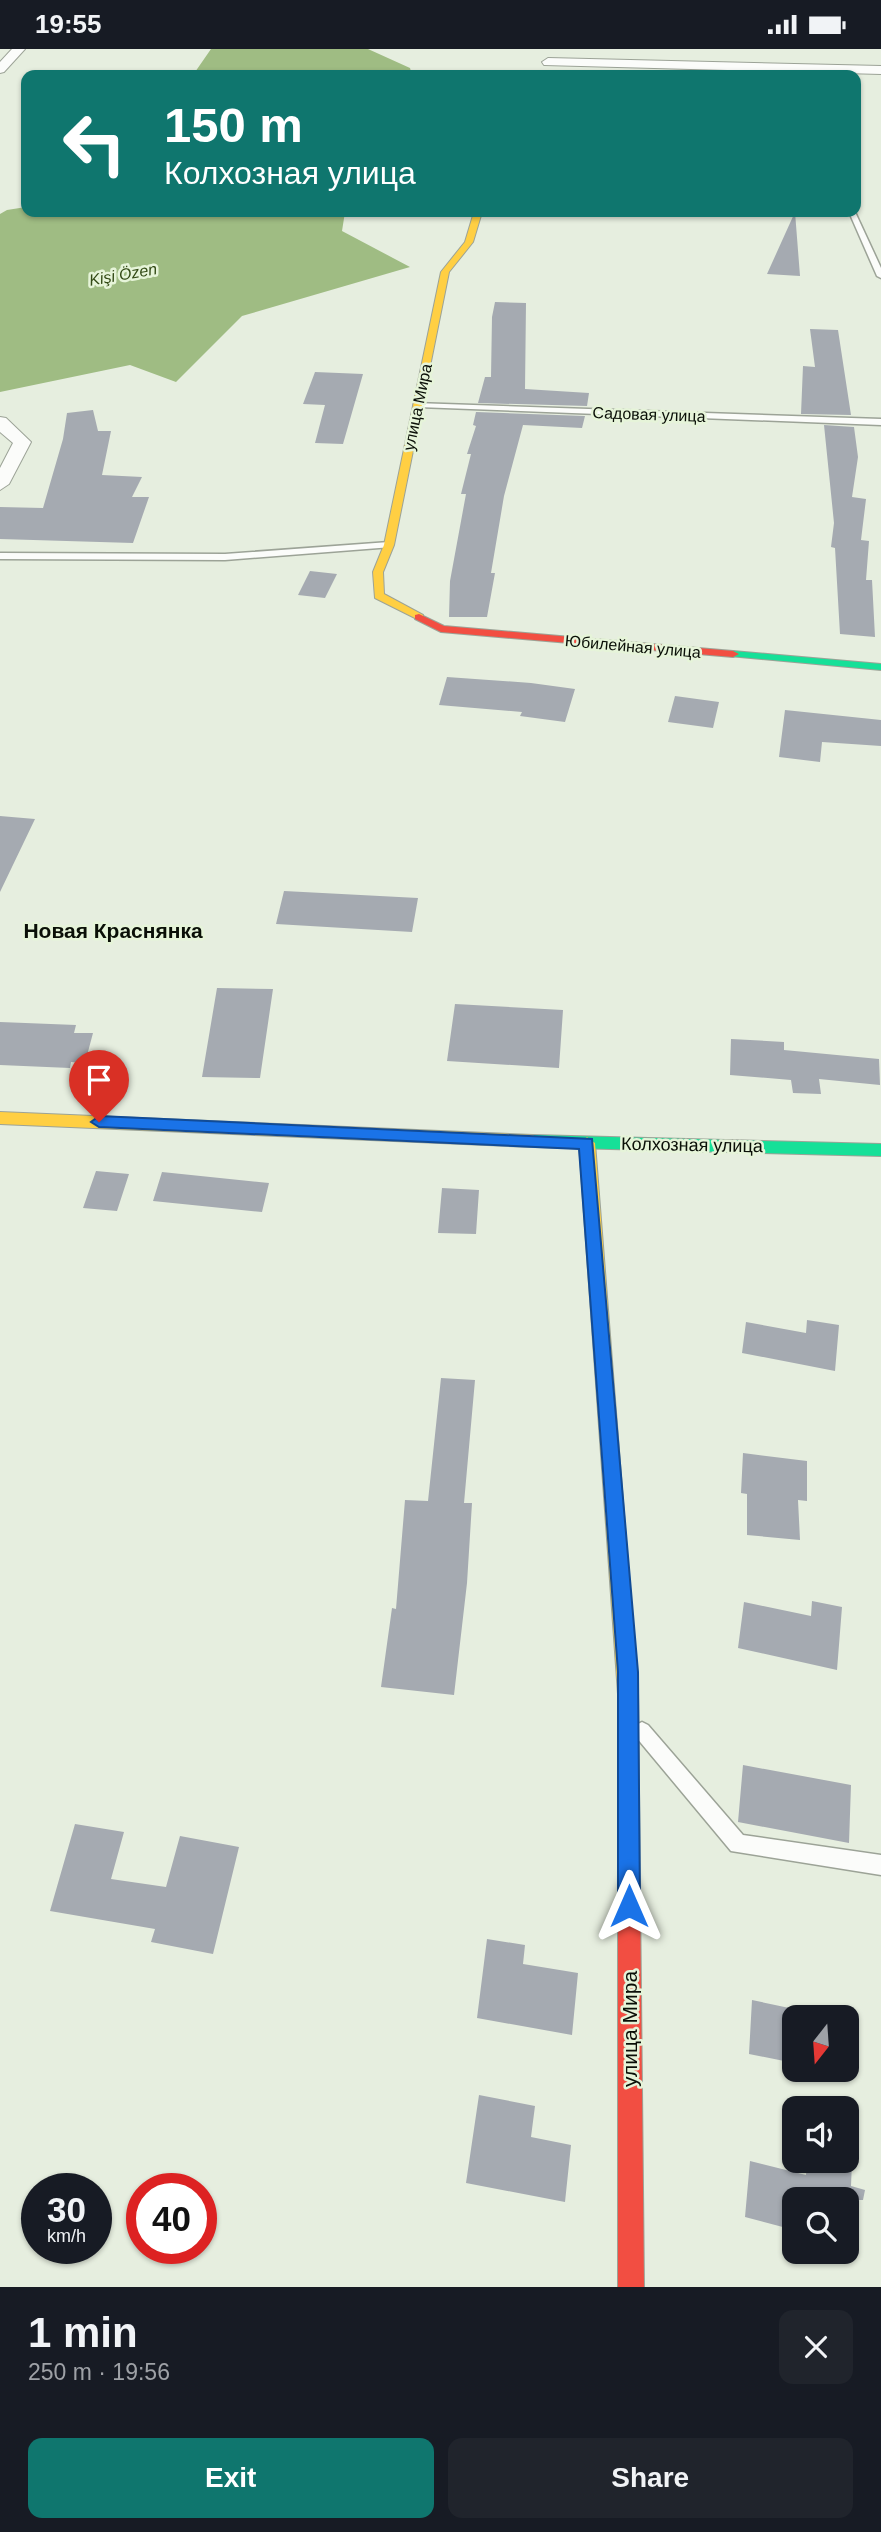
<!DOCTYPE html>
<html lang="en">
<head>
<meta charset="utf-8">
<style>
	body { margin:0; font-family:Arial,sans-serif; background:#20242c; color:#f1f3f6; height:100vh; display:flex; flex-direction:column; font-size:26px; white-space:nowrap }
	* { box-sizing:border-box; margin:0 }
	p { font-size:23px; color:#9ea1a6 }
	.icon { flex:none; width:38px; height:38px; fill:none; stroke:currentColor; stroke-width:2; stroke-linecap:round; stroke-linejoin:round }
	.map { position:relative; height:2238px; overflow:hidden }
	.side { display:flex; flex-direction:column; background:#171b24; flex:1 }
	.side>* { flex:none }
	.banner { position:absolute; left:21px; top:21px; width:840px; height:147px; border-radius:14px; box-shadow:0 2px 5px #0004; background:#0f766e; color:#fff; overflow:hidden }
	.needle { width:46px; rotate:197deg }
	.buttons { position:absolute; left:782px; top:1956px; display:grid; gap:14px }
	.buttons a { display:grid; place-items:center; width:77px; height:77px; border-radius:14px; background:#171b24; box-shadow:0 2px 5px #0004; font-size:35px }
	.speed { position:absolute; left:21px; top:2124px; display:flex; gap:14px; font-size:35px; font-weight:700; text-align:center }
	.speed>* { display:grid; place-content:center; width:91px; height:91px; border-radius:50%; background:#171b24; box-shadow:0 2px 5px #0004; line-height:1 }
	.speed small { font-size:18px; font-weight:400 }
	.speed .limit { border:10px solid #d22; background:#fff; color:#111 }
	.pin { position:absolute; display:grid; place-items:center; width:60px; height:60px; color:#fff; margin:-72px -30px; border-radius:50% 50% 50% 0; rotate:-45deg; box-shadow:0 0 7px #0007 }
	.pin .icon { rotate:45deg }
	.me { position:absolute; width:77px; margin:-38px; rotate:0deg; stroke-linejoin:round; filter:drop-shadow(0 0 5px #0008) }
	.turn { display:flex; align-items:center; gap:24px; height:147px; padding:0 28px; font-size:32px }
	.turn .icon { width:91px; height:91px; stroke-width:2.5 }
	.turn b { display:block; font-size:49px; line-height:60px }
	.round { display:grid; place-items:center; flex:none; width:74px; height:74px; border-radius:14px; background:#20242c }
	.overview { display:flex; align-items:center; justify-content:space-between; height:119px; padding:0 28px }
	h1 { font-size:42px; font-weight:700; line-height:52px }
	.cta { display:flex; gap:14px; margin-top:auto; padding:14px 28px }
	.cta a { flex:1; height:80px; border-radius:14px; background:#0f766e; color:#fff; font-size:28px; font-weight:700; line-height:80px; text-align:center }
	.cta a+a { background:#20242c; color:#f1f3f6 }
	.status { display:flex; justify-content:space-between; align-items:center; height:49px; padding:0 35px; background:#171b24; direction:ltr }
	.status svg { height:19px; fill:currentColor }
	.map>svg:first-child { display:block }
	.water { fill:#9fbc83 }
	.building { fill:#a5aab1 }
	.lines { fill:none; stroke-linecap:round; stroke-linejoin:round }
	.lane-casing { stroke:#9ca397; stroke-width:3 }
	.street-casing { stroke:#9ca397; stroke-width:2 }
	.fast-casing { stroke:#9ca397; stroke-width:2 }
	.slow-casing { stroke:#9ca397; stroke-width:2 }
	.jam-casing { stroke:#9ca397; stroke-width:2 }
	.lane { fill:#fbfcfa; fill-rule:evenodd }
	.street { fill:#fbfcfa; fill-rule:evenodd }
	.fast { fill:#16e098; fill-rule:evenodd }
	.slow { fill:#ffcf43; fill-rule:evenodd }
	.jam { fill:#f24e42; fill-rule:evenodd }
	.route { fill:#1a73e8; stroke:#114b97; stroke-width:2 }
	.labels { text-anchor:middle; stroke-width:5; stroke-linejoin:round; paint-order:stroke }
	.far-water-label { font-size:16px; font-style:italic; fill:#324a15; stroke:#e6f4d9 }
	.far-street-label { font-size:16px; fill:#0a0f07; stroke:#e6f4d9 }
	.street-label { font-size:18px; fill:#0a0f07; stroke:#e6f4d9 }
	.quarter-label { font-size:21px; font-weight:bold; fill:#0a0f07; stroke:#e6f4d9 }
	.near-street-label { font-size:21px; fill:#0a0f07; stroke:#e6f4d9 }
</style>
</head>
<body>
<div class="status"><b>19:55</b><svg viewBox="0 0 49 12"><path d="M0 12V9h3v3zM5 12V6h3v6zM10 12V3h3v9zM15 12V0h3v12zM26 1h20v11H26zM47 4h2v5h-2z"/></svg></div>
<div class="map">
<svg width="881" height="2238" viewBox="0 0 881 2238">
	<rect width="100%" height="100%" fill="#e6eedf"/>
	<!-- water -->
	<path class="water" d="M 211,0 L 368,0 L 410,19 L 412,26 L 193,26 Z
		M 26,158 L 26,163 L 345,163 L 342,182 L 410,218 L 242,267 L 176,333 L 130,316 L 0,343 L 0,165 L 7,161 Z"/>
	<!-- building -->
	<path class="building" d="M 795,163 L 800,227 L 767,225 Z
		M 495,253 L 526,254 L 525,340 L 589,344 L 587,357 L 478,354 L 485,328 L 491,328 L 492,268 Z
		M 810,280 L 838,281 L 851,366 L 801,365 L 803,317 L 815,318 Z
		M 315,323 L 363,325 L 343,395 L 315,394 L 325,356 L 303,355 Z
		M 93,361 L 98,382 L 111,382 L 102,426 L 142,428 L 132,448 L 149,448 L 133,494 L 0,490 L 0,458 L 43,459 L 63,390 L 67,364 Z
		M 476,363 L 585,367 L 582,379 L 523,376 L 504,447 L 491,524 L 495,524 L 487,568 L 449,568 L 450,532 L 466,445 L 461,445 L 471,405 L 467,405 L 476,377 L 473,376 Z
		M 824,376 L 854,378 L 858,408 L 852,448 L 866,450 L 861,491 L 869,492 L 866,531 L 872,531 L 875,588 L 840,585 L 835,499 L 831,498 L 834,474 Z
		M 310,522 L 337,525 L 325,549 L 298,546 Z
		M 447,628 L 531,634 L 575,640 L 565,673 L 520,667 L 522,663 L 439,656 Z
		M 675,647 L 719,653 L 713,679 L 668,673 Z
		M 785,661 L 881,671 L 881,697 L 822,693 L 820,713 L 779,708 Z
		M 0,767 L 35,770 L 0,843 Z
		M 284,842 L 418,849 L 412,883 L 276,875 Z
		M 217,939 L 273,940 L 260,1029 L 202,1028 Z
		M 455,955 L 563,961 L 559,1019 L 447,1012 Z
		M 0,973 L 76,976 L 74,984 L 93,984 L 85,1014 L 71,1013 L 70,1019 L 0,1016 Z
		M 731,990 L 784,993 L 784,1001 L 879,1010 L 880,1036 L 819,1030 L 821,1045 L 793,1044 L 791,1031 L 730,1026 Z
		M 96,1122 L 129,1125 L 117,1162 L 83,1159 Z
		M 162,1123 L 269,1134 L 262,1163 L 153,1152 Z
		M 442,1139 L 479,1141 L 476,1185 L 438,1184 Z
		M 807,1271 L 839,1276 L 835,1322 L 742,1304 L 746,1273 L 806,1284 Z
		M 441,1329 L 475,1331 L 464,1454 L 472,1454 L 467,1534 L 454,1646 L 381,1638 L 392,1559 L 396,1560 L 405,1451 L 428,1452 Z
		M 743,1404 L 807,1412 L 807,1452 L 798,1451 L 800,1491 L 747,1486 L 747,1445 L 741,1444 Z
		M 812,1552 L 842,1558 L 837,1621 L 738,1599 L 744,1553 L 811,1567 Z
		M 743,1716 L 851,1736 L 849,1794 L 738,1773 Z
		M 75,1775 L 124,1783 L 111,1830 L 166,1838 L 180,1787 L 239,1798 L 213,1905 L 151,1893 L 155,1880 L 50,1862 Z
		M 487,1890 L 525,1896 L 523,1915 L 578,1924 L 572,1986 L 477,1969 Z
		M 752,1951 L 794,1960 L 794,2014 L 749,2005 Z
		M 479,2046 L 535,2057 L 531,2088 L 571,2096 L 565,2153 L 466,2134 Z
		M 750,2112 L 806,2126 L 807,2112 L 852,2112 L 851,2137 L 865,2141 L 863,2151 L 794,2151 L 794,2181 L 745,2168 Z"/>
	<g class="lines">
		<!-- lane casing -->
		<g class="lane-casing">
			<path id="lane" d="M 849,163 L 855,163 L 881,219 L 881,229 L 877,227 Z
				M 415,354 L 881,370 L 881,376 L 418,358 L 414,356 Z
				M 389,493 L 392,494 L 392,498 L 225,511 L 0,510 L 0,504 L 225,505 Z
				M 642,1673 L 648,1676 L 743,1786 L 881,1806 L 881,1826 L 731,1802 L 636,1688 L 633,1682 L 636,1676 Z"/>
		</g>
		<!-- street casing -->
		<g class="street-casing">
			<path id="street" d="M 12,0 L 25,0 L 4,23 L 0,24 L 0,13 Z
				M 548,9 L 881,17 L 881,25 L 544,16 L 542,13 Z
				M 0,368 L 6,369 L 31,393 L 9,435 L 0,441 L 0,419 L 13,394 L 0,383 Z"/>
		</g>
		<!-- fast casing -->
		<g class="fast-casing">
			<path id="fast" d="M 733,602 L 881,615 L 881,621 L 729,607 L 729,603 Z
				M 533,1086 L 881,1095 L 881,1107 L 533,1098 L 525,1092 Z"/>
		</g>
		<!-- slow casing -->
		<g class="slow-casing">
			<path id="slow" d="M 474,163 L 482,163 L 473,193 L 449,223 L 394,496 L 383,523 L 384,545 L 423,566 L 423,570 L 419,571 L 375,549 L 373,523 L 384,496 L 441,223 L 465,193 Z
				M 0,1063 L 533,1086 L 541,1092 L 533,1098 L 0,1075 Z
				M 587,1088 L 595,1094 L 638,1645 L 635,1652 L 628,1655 L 621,1652 L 618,1645 L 579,1094 Z"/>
		</g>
		<!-- jam casing -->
		<g class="jam-casing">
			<path id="jam" d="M 419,565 L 444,577 L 733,602 L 739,605 L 733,608 L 441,583 L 415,570 L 415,566 Z
				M 628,1635 L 635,1638 L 638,1645 L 644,2238 L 618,2238 L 618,1645 L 621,1638 Z"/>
		</g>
		<!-- lane -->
		<use href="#lane" class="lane"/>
		<!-- street -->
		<use href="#street" class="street"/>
		<!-- fast -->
		<use href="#fast" class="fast"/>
		<!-- slow -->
		<use href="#slow" class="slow"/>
		<!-- jam -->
		<use href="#jam" class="jam"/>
	</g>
	<!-- route -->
	<path class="route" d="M 99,1067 L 592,1090 L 638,1623 L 640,1857 L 637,1865 L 629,1868 L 621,1865 L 618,1857 L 618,1623 L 579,1100 L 99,1078 L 91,1073 Z"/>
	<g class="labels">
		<!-- far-water labels -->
		<g class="far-water-label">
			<text transform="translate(123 225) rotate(-10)" y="6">Kişi Özen</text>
		</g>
		<!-- far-street labels -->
		<g class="far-street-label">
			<text transform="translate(417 358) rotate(-78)" y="6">улица Мира</text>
			<text transform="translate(649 365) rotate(2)" y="6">Садовая улица</text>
			<text transform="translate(633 597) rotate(5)" y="6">Юбилейная улица</text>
		</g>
		<!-- street labels -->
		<g class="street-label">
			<text transform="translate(692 1096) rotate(1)" y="6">Колхозная улица</text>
		</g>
		<!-- quarter labels -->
		<g class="quarter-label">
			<text x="113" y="889">Новая Краснянка</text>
		</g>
		<!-- near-street labels -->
		<g class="near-street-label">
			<text transform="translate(630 1980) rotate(-90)" y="7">улица Мира</text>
		</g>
	</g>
</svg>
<div class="buttons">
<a><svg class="needle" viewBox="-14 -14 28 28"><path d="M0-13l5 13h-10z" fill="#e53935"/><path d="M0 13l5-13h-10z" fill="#9ea1a6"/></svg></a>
<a><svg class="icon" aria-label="sound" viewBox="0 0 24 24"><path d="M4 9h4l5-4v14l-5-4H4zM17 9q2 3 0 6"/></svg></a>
<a><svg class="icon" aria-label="search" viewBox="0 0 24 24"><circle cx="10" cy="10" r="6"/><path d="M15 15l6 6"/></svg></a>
</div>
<div class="speed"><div>30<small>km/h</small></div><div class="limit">40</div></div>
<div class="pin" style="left:99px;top:1073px;background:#d93025"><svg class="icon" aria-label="arrive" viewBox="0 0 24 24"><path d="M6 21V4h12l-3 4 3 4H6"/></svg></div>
<svg class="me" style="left:629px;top:1857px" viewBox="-20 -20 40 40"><path d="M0-17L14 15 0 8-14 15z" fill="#1a73e8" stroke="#fff" stroke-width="4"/></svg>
<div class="banner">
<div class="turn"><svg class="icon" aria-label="left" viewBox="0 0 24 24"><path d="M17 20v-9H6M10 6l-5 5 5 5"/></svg><div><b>150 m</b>Колхозная улица</div></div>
</div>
</div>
<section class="side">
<div class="overview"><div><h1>1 min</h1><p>250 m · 19:56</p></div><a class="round"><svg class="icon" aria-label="close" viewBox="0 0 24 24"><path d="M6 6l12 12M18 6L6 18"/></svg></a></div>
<div class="cta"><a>Exit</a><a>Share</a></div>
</section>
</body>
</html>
